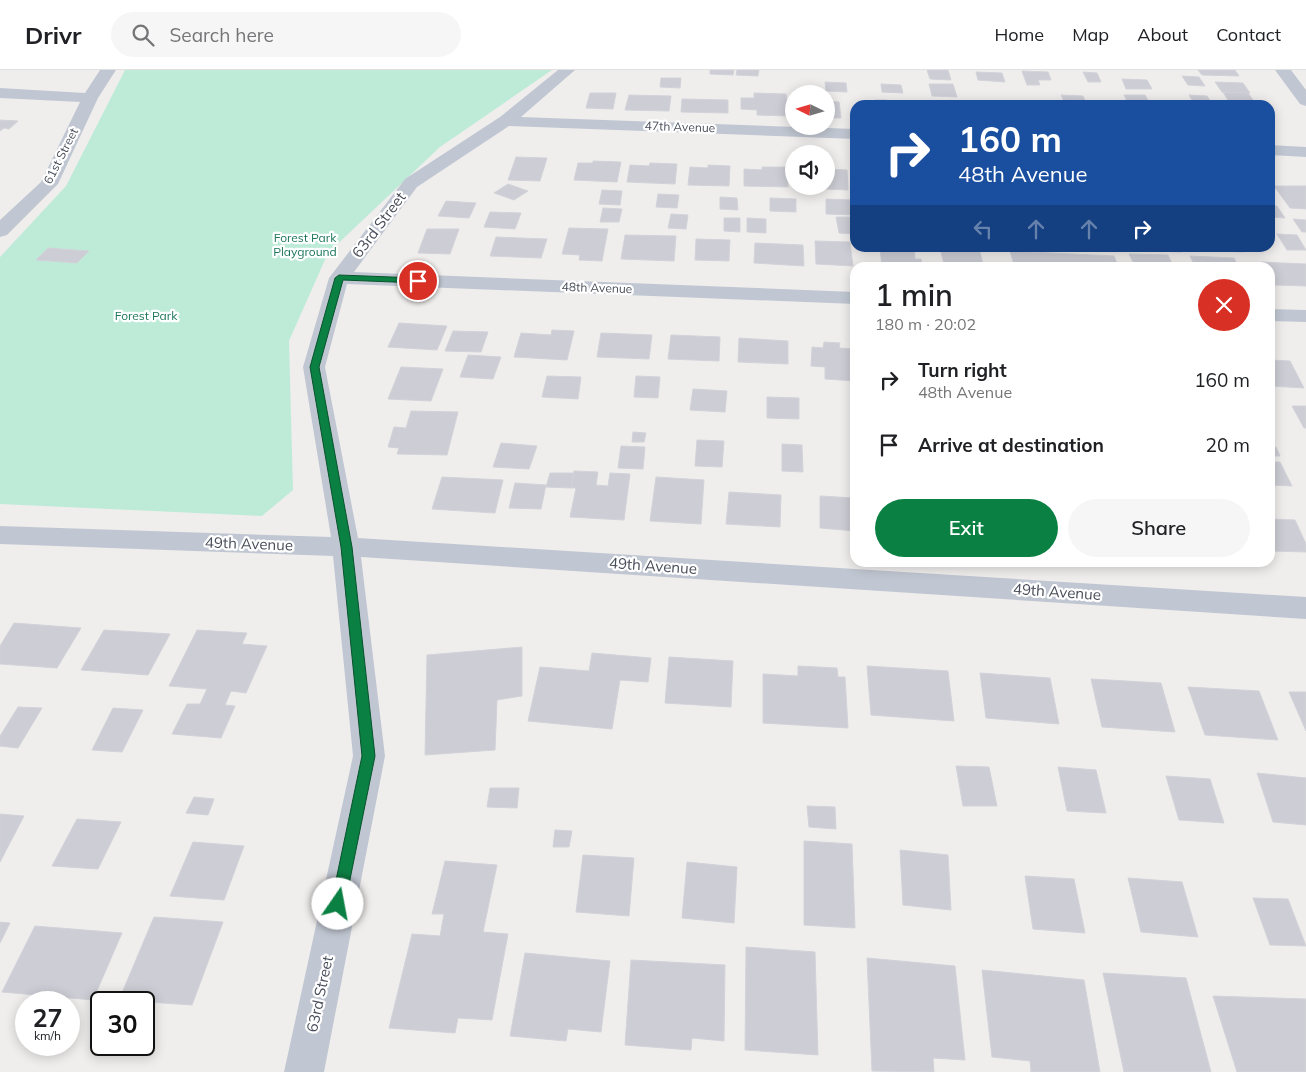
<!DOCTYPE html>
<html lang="en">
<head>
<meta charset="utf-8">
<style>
	body { margin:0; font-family:Mulish,sans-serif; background:#f6f6f6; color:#202124; height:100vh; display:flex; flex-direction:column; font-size:19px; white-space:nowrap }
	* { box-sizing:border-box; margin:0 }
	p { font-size:16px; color:#757577 }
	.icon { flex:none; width:28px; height:28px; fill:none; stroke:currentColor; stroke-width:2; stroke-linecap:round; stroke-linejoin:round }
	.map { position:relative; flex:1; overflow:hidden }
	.sheet { position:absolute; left:850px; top:192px; width:425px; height:305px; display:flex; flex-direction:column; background:#fff; border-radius:15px; box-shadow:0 2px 12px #0003 }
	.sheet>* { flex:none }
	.banner { position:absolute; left:850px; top:30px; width:425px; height:152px; border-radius:15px; box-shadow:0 2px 12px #0003; background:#1a4fa0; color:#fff; overflow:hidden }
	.needle { width:32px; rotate:275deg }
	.controls { position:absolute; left:785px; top:15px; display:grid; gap:10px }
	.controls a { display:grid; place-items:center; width:50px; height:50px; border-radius:50%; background:#fff; box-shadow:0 2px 12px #0003; font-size:25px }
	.speed { position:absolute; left:15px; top:921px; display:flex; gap:10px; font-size:25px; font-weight:700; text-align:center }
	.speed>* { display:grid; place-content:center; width:65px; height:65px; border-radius:50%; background:#fff; box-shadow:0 2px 12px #0003; line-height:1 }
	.speed small { font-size:12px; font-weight:400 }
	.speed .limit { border:2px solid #111; border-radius:8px; background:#fff; color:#111 }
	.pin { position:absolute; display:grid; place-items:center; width:42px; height:42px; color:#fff; margin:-21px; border:2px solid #fff; border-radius:50%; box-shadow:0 1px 5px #0007 }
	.me { position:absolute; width:55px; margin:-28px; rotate:12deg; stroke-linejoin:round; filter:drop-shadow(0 0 4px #0008) }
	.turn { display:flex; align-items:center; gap:18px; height:105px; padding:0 25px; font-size:22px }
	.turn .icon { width:65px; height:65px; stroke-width:2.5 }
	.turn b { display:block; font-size:35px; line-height:42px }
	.lanes { display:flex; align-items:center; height:48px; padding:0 25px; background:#0003; justify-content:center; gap:25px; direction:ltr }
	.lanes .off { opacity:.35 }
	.round { display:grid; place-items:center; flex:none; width:52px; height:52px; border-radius:26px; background:#f6f6f6 }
	.overview { display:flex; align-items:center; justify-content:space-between; height:85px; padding:0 25px }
	h1 { font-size:30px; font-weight:600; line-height:38px }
	.button { display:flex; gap:10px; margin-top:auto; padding:10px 25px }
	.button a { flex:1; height:58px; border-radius:30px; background:#0b8043; color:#fff; font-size:20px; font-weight:600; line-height:58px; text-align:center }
	.button a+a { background:#f6f6f6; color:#202124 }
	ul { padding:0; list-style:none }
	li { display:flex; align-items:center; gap:15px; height:65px; padding:0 25px }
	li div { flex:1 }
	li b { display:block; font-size:19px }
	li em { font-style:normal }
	header { display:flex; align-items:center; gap:30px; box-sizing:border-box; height:70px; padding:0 25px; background:#fff; border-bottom:1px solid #e0e0e0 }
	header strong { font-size:24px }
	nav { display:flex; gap:28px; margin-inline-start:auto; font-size:18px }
	.search { width:350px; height:45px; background:#f6f6f6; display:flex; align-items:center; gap:12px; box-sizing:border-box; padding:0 18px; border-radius:28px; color:#757577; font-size:19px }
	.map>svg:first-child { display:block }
	.green { fill:#beebd8 }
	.building { fill:#cdced5; stroke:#d2d2d9 }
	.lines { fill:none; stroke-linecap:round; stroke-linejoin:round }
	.minor { fill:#c1c7d2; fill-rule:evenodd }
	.route { fill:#0b8043; stroke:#07532c }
	.labels { text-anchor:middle; stroke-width:4.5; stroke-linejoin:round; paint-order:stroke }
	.far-street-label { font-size:12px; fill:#474d59; stroke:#fff }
	.far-park-label { font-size:12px; fill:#1c765a; stroke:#fff }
	.street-label { font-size:15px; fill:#474d59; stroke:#fff }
</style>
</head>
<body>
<header>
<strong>Drivr</strong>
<div class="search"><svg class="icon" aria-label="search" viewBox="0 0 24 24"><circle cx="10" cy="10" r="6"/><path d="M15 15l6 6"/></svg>Search here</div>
<nav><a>Home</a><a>Map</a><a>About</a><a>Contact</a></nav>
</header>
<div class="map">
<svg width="1306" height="1002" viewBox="0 0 1306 1002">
	<rect width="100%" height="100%" fill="#f0eeed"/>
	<!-- green -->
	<path class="green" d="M 125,0 L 552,0 L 440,77 L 328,183 L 289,271 L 293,420 L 262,446 L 0,434 L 0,187 L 66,116 Z"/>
	<!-- building -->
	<path class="building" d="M 710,0 L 734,0 L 733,5 L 710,4 Z
		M 737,0 L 759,0 L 758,6 L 736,5 Z
		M 927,0 L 948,0 L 951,10 L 930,9 Z
		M 1198,0 L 1235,0 L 1239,6 L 1202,5 Z
		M 1022,1 L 1048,2 L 1051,10 L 1038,10 L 1040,15 L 1027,15 Z
		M 976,2 L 1002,3 L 1005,12 L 978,10 Z
		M 1083,2 L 1097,3 L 1101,12 L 1088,12 Z
		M 1182,6 L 1199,7 L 1205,16 L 1188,15 Z
		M 661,8 L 681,8 L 680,18 L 660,17 Z
		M 1122,9 L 1147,10 L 1152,19 L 1126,19 Z
		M 825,12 L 846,13 L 847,22 L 826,21 Z
		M 1215,12 L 1243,13 L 1250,23 L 1222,22 Z
		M 881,14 L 901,15 L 903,23 L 882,22 Z
		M 929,14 L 953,14 L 957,27 L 932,26 Z
		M 1223,22 L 1248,23 L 1253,30 L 1228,30 Z
		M 590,23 L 616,23 L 613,39 L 586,38 Z
		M 754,23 L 786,24 L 788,46 L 757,45 L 757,40 L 741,39 L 741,28 L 754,28 Z
		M 629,25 L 671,26 L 669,41 L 625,40 Z
		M 1061,25 L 1083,26 L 1087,35 L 1065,34 Z
		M 1124,25 L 1145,25 L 1151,35 L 1129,35 Z
		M 1189,25 L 1207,26 L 1213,35 L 1195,35 Z
		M 682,29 L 728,30 L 728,43 L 681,42 Z
		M 875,30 L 887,30 L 888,34 L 897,35 L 856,35 L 856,33 L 876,34 Z
		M 826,31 L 839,32 L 841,48 L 826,48 Z
		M 0,50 L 18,51 L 9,59 L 4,58 L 0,61 Z
		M 516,87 L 547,88 L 540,111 L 508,110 Z
		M 593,91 L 621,92 L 617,112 L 574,110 L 578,93 L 593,93 Z
		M 650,93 L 677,94 L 675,114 L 627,112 L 630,95 L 649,96 Z
		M 708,95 L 730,96 L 729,116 L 688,115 L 690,97 L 708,98 Z
		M 762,97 L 787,97 L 788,117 L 744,116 L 744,99 L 762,100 Z
		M 826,99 L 847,100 L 848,120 L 805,118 L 805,116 L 826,116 Z
		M 508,114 L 528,121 L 514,130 L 494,123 Z
		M 1274,116 L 1306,116 L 1306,139 L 1290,138 Z
		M 602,120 L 622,121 L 620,135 L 599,134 Z
		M 658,124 L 679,125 L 677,138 L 656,137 Z
		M 720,127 L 737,128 L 738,140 L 720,139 Z
		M 770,128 L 796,129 L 796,142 L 770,141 Z
		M 826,129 L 854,130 L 855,145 L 826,144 Z
		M 446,131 L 476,133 L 469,148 L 438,146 Z
		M 1270,136 L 1277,136 L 1285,148 L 1270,147 Z
		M 603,138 L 622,139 L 619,152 L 600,152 Z
		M 490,142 L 521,143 L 515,159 L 484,157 Z
		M 671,144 L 688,145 L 686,159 L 668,158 Z
		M 836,147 L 855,147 L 855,164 L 839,163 Z
		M 724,148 L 740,148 L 740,162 L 724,161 Z
		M 747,148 L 766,149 L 766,163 L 747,162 Z
		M 1293,149 L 1306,150 L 1306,162 L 1302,162 Z
		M 569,158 L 608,159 L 602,191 L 579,190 L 580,185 L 562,184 Z
		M 427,159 L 459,159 L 450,184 L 418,183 Z
		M 1277,164 L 1297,165 L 1306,180 L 1287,180 Z
		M 625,165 L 676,166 L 674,191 L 621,189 Z
		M 496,167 L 547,169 L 541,188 L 490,186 Z
		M 696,169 L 730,170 L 729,191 L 695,190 Z
		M 815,171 L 850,172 L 853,196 L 816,194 Z
		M 755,173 L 803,175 L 804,196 L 754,193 Z
		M 48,178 L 89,181 L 77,193 L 36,190 Z
		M 880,178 L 914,178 L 915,189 L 921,189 L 922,198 L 882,197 Z
		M 940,178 L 979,178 L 984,198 L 945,198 Z
		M 1158,178 L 1179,178 L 1181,182 L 1160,181 Z
		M 1220,178 L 1241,178 L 1243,182 L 1222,181 Z
		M 1010,181 L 1114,186 L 1119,198 L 1073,198 L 1072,196 L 1055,195 L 1056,198 L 1015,198 Z
		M 1129,184 L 1168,185 L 1174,198 L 1136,198 Z
		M 1190,186 L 1234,188 L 1239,198 L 1196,198 Z
		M 1261,192 L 1306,194 L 1306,216 L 1274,215 L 1270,208 L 1270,198 L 1264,198 Z
		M 399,253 L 447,256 L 437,280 L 388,277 Z
		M 552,260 L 574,261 L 567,290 L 514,287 L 521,263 L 551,265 Z
		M 453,261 L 488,262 L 481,282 L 445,281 Z
		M 601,263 L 652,265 L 649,289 L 597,287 Z
		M 671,265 L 720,267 L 719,291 L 668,289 Z
		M 739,268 L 788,271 L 788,294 L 738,292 Z
		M 824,272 L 840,273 L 839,278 L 855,279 L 855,311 L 825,309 L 825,297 L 811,296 L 812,277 L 823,278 Z
		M 468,285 L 501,287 L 493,309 L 460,307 Z
		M 1270,290 L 1290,291 L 1304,318 L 1270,316 Z
		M 401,297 L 443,299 L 431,331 L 388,329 Z
		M 547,306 L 581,307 L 578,329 L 542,327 Z
		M 636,306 L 660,307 L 658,328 L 634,327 Z
		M 693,319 L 727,321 L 725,342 L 690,340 Z
		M 767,327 L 799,328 L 799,349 L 767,348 Z
		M 1292,336 L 1306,336 L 1306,358 L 1304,358 Z
		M 411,341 L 458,342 L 447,385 L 397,384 L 399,378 L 388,377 L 394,357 L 406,358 Z
		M 633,362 L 646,363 L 644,372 L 632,372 Z
		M 697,370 L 724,371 L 722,397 L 695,396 Z
		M 501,373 L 537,376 L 529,399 L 493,397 Z
		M 782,374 L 802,375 L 803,402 L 782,401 Z
		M 621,376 L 645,377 L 643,399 L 618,398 Z
		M 1270,377 L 1276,377 L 1280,386 L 1270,386 Z
		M 1270,392 L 1280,392 L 1292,416 L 1270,415 Z
		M 574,401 L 598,402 L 596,415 L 608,416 L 610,403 L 630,404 L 624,450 L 570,447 L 576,418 L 571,418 Z
		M 550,403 L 574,403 L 571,418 L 546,417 Z
		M 442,407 L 503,410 L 495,443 L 432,439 Z
		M 656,407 L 704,410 L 701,454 L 650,451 Z
		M 515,413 L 546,415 L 541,439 L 509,438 Z
		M 729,422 L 781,425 L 780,457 L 726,454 Z
		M 820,426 L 855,428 L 855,461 L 820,458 Z
		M 1270,449 L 1295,450 L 1306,474 L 1306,482 L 1270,481 Z
		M 14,553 L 81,558 L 57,598 L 0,594 L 0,576 Z
		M 104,560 L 170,564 L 148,605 L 81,600 Z
		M 197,560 L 247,563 L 242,574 L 267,576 L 246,623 L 231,621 L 225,635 L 235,636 L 221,668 L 172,664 L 187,634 L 200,634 L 207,619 L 169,616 Z
		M 522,577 L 522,626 L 497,630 L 495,680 L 425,685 L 427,585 Z
		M 592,583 L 651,588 L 648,612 L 620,610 L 612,659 L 528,651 L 540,597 L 589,601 Z
		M 669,587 L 733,591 L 731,637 L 665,633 Z
		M 798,596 L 837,598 L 838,607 L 845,607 L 848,658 L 763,653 L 763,604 L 798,606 Z
		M 867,596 L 948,601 L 954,651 L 871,645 Z
		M 980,603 L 1050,608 L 1059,654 L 986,648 Z
		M 1091,609 L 1161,613 L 1175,662 L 1102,657 Z
		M 1188,617 L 1259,621 L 1278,670 L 1205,665 Z
		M 1289,622 L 1306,622 L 1306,661 Z
		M 18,637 L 42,638 L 18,678 L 0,676 L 0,666 Z
		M 113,638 L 143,640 L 122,682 L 92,680 Z
		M 956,696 L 989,697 L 997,736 L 963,736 Z
		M 1058,697 L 1096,700 L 1106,743 L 1067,741 Z
		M 1257,703 L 1306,708 L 1306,755 L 1273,752 Z
		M 1166,706 L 1210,709 L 1224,753 L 1179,750 Z
		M 490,718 L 519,718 L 517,738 L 487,737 Z
		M 194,727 L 214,729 L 208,745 L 186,743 Z
		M 807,736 L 835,737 L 836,759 L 809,757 Z
		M 0,744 L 24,746 L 0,792 Z
		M 77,749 L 121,752 L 98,799 L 52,796 Z
		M 555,760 L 572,761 L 569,777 L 553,777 Z
		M 804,771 L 852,774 L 855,858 L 804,855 Z
		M 193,772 L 244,776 L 224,830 L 170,826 Z
		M 900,780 L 948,785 L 951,840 L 903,835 Z
		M 583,785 L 634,788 L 629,846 L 576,842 Z
		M 445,791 L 497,795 L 483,862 L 508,864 L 492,950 L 458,948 L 455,963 L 389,958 L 412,864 L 440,866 L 444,844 L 432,844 Z
		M 687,792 L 737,797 L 734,853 L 682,848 Z
		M 1025,806 L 1074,809 L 1085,863 L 1033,859 Z
		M 1128,808 L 1182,812 L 1198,867 L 1141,862 Z
		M 1253,828 L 1288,829 L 1306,876 L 1270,875 Z
		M 154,847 L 223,852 L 192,935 L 119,930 Z
		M 0,852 L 10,853 L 0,873 Z
		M 35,856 L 122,863 L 93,930 L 2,922 Z
		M 746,877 L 815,882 L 818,985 L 745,980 Z
		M 525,883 L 610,891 L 601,962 L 568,959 L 566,971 L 510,966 Z
		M 867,888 L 955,896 L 965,990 L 933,988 L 934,1002 L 872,1001 Z
		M 631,890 L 725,895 L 724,971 L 692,968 L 691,980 L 625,975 Z
		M 982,900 L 1084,910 L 1100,1002 L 1031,1002 L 1030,991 L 992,987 Z
		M 1103,903 L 1186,908 L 1211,1002 L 1124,1002 Z
		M 1213,926 L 1306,929 L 1306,1002 L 1237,1002 Z"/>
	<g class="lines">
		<!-- minor -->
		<path class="minor" d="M 100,0 L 116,0 L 98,28 L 58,114 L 7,165 L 0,167 L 0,150 L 41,112 L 80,32 L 0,28 L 0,18 L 85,23 Z
			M 558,0 L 575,0 L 521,47 L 855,59 L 855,69 L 509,56 L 417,117 L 354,202 L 855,222 L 855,234 L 347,214 L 325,297 L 358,468 L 1306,527 L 1306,549 L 361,487 L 385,686 L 324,1002 L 284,1002 L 353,686 L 333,486 L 0,474 L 0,456 L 331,467 L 303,297 L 329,208 L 405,109 L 500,47 Z
			M 1275,0 L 1291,0 L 1306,20 L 1306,36 L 1300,34 Z
			M 1270,75 L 1306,77 L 1306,87 L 1270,85 Z
			M 1270,239 L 1306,240 L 1306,252 L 1270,251 Z"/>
	</g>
	<!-- route -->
	<path class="route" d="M 339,205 L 418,208 L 423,211 L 418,213 L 343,210 L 319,297 L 352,477 L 375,686 L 345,834 L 343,839 L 338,841 L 333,839 L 331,834 L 362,686 L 341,477 L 310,297 L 335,208 Z"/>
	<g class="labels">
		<!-- far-street labels -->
		<g class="far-street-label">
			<text transform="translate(680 57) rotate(2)" y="4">47th Avenue</text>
			<text transform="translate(61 86) rotate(-63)" y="4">61st Street</text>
			<text transform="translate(597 218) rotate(2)" y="4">48th Avenue</text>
		</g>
		<!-- far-park labels -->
		<g class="far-park-label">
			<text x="305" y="172">Forest Park<tspan x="305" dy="14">Playground</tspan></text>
			<text x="146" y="250">Forest Park</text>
		</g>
		<!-- street labels -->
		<g class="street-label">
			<text transform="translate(379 155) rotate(-53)" y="5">63rd Street</text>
			<text transform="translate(249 474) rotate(2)" y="5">49th Avenue</text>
			<text transform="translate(653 496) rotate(4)" y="5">49th Avenue</text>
			<text transform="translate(1057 522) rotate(4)" y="5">49th Avenue</text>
			<text transform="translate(320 924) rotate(-78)" y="5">63rd Street</text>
		</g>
	</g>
</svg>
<div class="controls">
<a><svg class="needle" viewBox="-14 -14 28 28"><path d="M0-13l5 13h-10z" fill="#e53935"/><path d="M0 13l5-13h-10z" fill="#757577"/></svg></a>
<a><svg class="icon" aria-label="sound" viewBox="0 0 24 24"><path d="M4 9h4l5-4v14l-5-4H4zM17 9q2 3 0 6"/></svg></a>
</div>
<div class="speed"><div>27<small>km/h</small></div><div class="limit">30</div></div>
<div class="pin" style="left:418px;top:211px;background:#d93025"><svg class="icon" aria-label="arrive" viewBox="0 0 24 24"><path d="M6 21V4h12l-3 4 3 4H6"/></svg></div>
<svg class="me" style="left:338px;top:834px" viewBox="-20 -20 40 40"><circle r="19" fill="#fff"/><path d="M0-13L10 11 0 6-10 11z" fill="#0b8043"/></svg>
<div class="banner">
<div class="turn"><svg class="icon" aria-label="right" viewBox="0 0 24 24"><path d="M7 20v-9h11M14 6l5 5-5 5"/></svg><div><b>160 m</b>48th Avenue</div></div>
<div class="lanes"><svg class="icon off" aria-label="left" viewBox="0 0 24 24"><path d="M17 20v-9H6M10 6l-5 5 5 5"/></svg><svg class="icon off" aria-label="ahead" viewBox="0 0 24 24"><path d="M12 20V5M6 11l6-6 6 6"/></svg><svg class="icon off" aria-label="ahead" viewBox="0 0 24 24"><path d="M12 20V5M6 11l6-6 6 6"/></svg><svg class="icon" aria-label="right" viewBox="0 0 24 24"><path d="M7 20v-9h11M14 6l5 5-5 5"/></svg></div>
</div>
<section class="sheet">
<div class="overview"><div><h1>1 min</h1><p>180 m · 20:02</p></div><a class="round" style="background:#d93025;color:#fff"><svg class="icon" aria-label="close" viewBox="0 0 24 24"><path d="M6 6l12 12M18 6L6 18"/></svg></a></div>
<ul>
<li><svg class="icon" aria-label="right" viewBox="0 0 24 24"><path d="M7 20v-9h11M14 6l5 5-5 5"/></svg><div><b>Turn right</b><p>48th Avenue</p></div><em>160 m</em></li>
<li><svg class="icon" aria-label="arrive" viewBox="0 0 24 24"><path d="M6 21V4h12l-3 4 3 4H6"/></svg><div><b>Arrive at destination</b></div><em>20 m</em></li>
</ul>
<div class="button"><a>Exit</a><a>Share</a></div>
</section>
</div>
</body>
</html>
